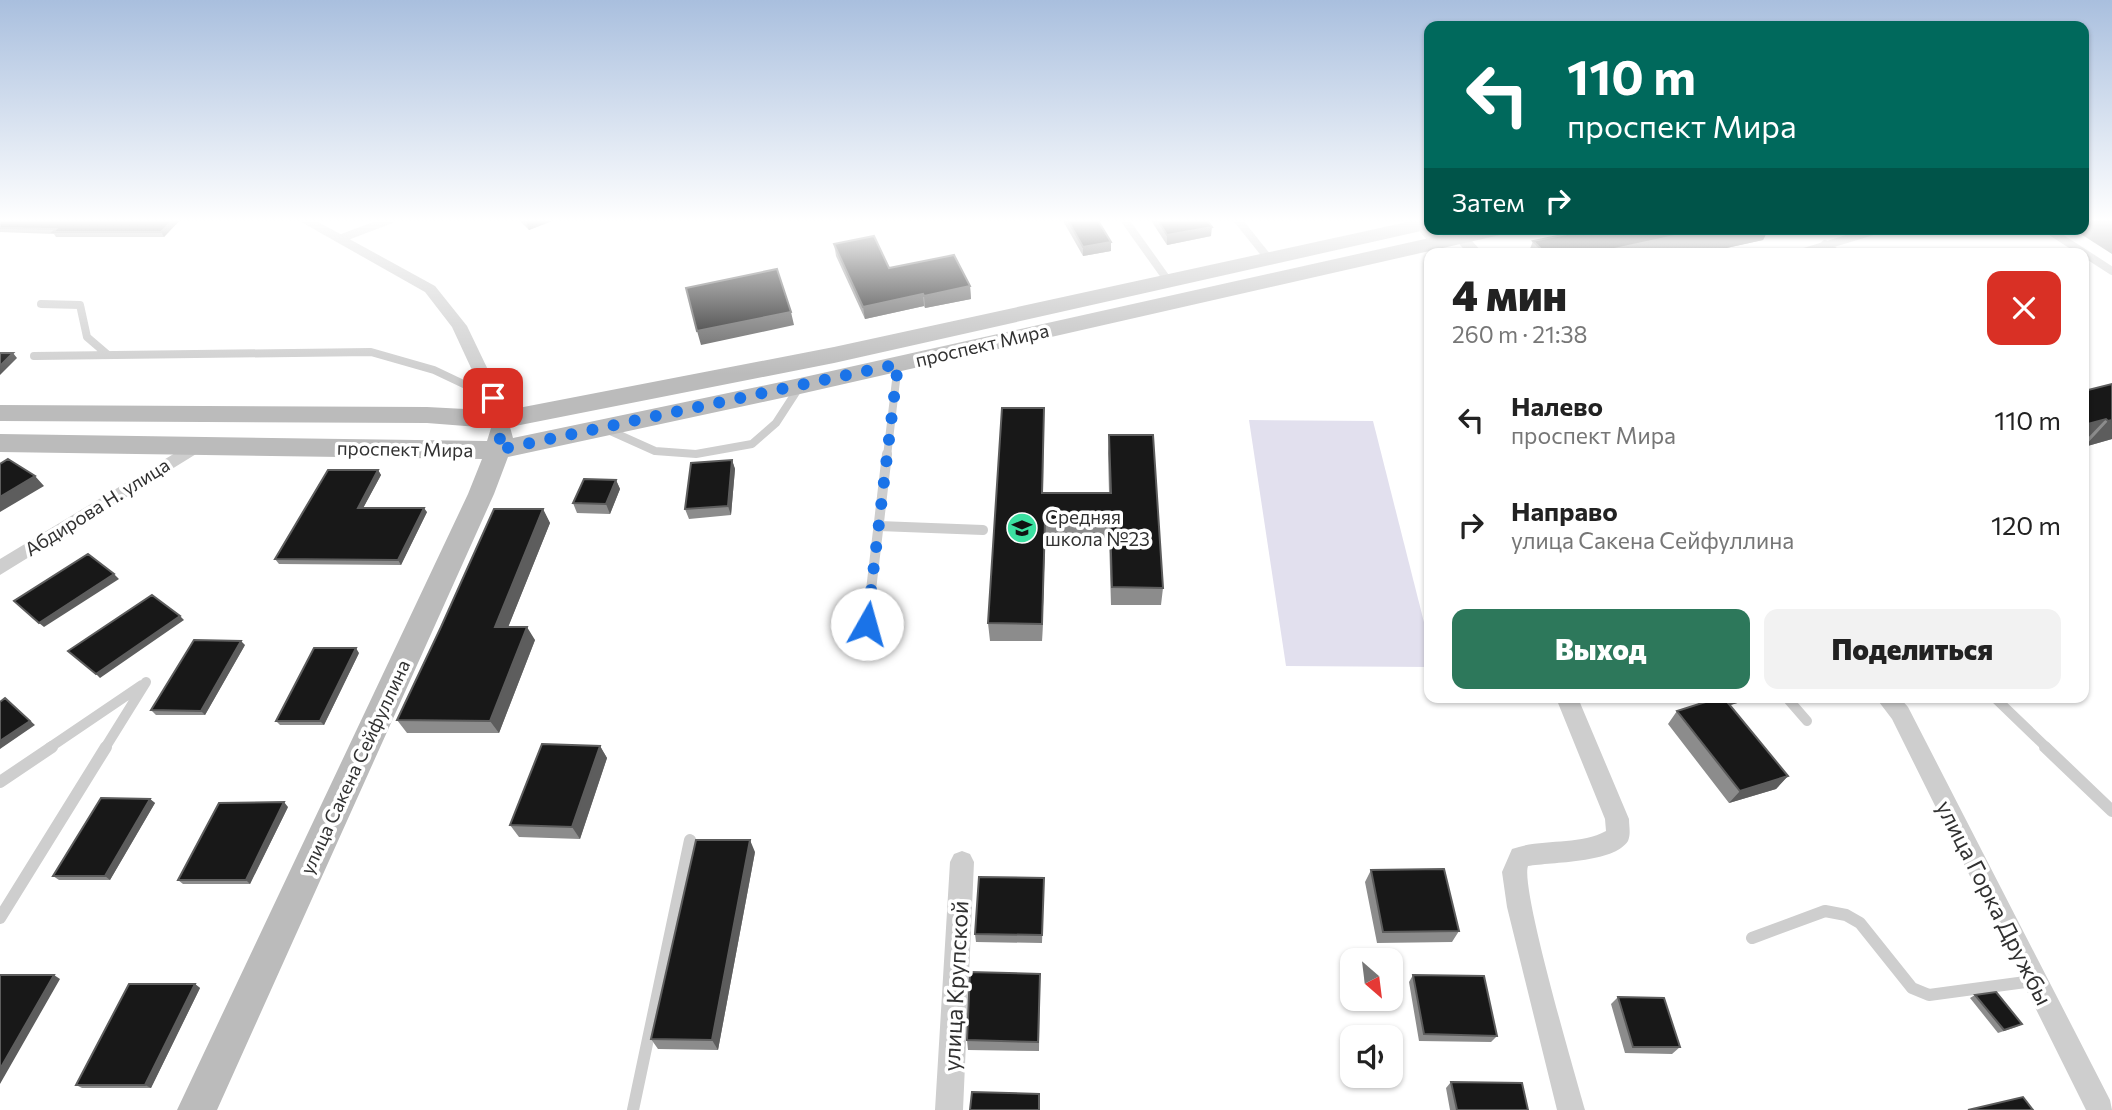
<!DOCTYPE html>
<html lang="ru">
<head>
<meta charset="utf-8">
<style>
	body { margin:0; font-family:Commissioner,sans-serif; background:#f2f2f2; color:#222; height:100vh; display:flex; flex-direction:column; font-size:26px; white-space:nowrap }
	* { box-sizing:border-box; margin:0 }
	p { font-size:23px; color:#767676 }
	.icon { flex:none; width:38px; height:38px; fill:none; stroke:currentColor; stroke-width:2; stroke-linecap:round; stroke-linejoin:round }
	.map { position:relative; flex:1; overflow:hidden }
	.side { position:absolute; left:1424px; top:248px; width:665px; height:455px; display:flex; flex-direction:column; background:#fff; border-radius:14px; box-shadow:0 2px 5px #0004 }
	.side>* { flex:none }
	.top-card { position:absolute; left:1424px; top:21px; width:665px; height:214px; border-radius:14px; box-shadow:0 2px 5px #0004; background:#00695c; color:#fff; overflow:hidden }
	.needle { width:46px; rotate:152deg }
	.buttons { position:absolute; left:1340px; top:948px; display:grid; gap:14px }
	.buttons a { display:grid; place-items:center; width:63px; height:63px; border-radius:14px; background:#fff; box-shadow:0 2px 5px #0004; font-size:35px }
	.pin { position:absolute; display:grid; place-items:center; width:60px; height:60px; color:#fff; margin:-30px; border-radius:14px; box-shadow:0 4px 10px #0006 }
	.me { position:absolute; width:77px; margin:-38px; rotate:7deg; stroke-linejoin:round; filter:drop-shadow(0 0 5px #0008) }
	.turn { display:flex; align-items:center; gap:24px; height:147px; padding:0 28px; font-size:32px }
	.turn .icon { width:91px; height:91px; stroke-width:2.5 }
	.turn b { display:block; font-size:49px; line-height:60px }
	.then { display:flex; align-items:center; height:66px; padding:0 28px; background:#0003; gap:14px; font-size:26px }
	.round { display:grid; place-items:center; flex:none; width:74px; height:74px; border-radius:14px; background:#f2f2f2 }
	.summary { display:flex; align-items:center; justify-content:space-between; height:119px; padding:0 28px }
	h1 { font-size:42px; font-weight:800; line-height:52px }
	.button { display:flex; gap:14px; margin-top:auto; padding:14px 28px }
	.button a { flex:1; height:80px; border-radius:14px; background:#2d785b; color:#fff; font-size:28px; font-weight:800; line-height:80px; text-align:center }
	.button a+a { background:#f2f2f2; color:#222 }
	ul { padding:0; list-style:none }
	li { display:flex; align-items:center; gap:21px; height:105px; padding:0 28px }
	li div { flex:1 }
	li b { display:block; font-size:26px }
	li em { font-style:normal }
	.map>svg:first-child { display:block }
	.green { fill:#e2e0ee }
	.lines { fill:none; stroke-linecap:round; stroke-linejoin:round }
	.lane-far2 { stroke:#cecece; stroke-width:8 }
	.lane-far1 { stroke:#cecece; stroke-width:10 }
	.lane { stroke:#cecece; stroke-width:12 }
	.street { fill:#cecece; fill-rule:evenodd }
	.secondary { fill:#bbb; fill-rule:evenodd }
	.wall { fill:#8c8c8c }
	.shaded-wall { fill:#5d5d5d }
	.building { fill:#181818; stroke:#5d5d5d; stroke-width:2 }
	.route { stroke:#1a73e8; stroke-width:12; stroke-dasharray:0 21.6 }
	.labels { text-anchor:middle; stroke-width:7; stroke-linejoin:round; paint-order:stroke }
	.street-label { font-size:19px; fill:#313131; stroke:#fff }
	.poi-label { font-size:19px; fill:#313131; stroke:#fff; text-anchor:start }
	.near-street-label { font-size:23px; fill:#313131; stroke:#fff }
</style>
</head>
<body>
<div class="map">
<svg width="2112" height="1110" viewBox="0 0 2112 1110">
	<rect width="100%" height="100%" fill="#fff"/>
	<!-- green -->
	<path class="green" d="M 1249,420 L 1373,421 L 1430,646 L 1430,667 L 1286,666 Z"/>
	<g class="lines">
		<!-- lane-far2 -->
		<path class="lane-far2" d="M 1124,219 L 1169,282
			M 1237,219 L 1269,259
			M 2047,229 L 2112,271
			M 342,238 L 392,219
			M 1825,244 L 1838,254
			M 1797,254 L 1880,229
			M 41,304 L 80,305 L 87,337 L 108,355
			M 34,356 L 371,352 L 434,370 L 493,398
			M 606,429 L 655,451 L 696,454 L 752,444 L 776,423 L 800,386
			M 887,456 L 898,364"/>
		<!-- lane-far1 -->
		<path class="lane-far1" d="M 879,526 L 983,530
			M 867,624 L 887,454
			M 1787,698 L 1807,721
			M 1995,698 L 2047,748
			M 49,748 L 142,685
			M 105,748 L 146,682"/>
		<!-- lane -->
		<path class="lane" d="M 2045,747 L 2112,811
			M 0,782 L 52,747
			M 0,918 L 106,747
			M 1752,938 L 1825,911 L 1846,915 L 1860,923 L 1912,988 L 1929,995 L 2033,981
			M 633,1110 L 690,840"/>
		<!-- street -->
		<path class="street" d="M 296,219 L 313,219 L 435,286 L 467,326 L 512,420 L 509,424 L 497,424 L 452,327 L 425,292 Z
			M 1409,219 L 1423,219 C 1431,227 1438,234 1445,244 L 1443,247 L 1433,247 Z
			M 1446,229 L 1461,229 L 1484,254 L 1468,254 Z
			M 195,441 L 201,443 L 204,447 L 201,451 L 0,575 L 0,559 Z
			M 1556,698 L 1578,698 L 1629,819 C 1629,826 1631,834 1628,841 C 1614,863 1552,862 1528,866 C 1520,888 1575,1074 1585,1110 L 1557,1110 L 1507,907 L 1502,872 L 1512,849 C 1542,838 1578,846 1606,831 L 1605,819 Z
			M 1876,698 L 1900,698 L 1908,707 L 2110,1100 L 2112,1110 L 2086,1110 L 1892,719 Z
			M 962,851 L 970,854 L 974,862 L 963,1110 L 935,1110 L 950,862 L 954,854 Z"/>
		<!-- secondary -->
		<path class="secondary" d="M 1421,219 L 1430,219 L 1430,229 L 834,363 L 510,427 L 513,438 L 800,378 L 1470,229 L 1510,229 L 1507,233 L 1500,235 L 800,394 L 508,457 L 494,494 L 217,1110 L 177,1110 L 468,494 L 482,459 L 0,452 L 0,434 L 487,441 L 491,428 L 427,423 L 0,421 L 0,405 L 427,407 L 503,411 L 834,347 Z"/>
	</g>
	<!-- wall -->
	<path class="wall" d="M 0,219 L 181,219 L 164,237 L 56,237 L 54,234 L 0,232 Z
		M 518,219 L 557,219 L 529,230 Z
		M 1062,219 L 1097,219 L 1111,251 L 1083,256 Z
		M 1150,219 L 1206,219 L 1211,236 L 1167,245 Z
		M 2084,219 L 2112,219 L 2112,254 L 2073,229 L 2084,229 Z
		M 1766,234 L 1763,240 L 1699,254 L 1528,254 L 1533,241 Z
		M 834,244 L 889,268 L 970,286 L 971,299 L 925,308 L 924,306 L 865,319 L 836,256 Z
		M 2112,384 L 2112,439 L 2084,447 L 2084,391 Z
		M 1044,408 L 1043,493 L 1109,493 L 1108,453 L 1109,435 L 1163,588 L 1161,605 L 1111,605 L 1109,538 L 1045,538 L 1042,641 L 990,641 L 988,623 Z
		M 732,460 L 735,469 L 731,515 L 689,519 L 685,509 Z
		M 378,470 L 381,475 L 363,508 L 427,512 L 401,565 L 279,564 L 275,559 Z
		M 616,480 L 620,489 L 610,514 L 577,513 L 573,503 Z
		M 543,509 L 550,523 L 508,627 L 535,640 L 499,733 L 407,733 L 397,720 Z
		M 245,645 L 205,715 L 156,715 L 151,710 Z
		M 359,653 L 324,725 L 280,725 L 276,721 Z
		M 1694,698 L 1749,698 L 1748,700 L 1730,705 L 1788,776 L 1776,789 L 1729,803 L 1668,724 L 1677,711 L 1699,704 Z
		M 600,746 L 607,758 L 580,839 L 519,837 L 510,825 Z
		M 150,799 L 155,803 L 110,880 L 59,880 L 53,876 Z
		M 288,807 L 250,884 L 183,884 L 178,880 Z
		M 755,852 L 718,1050 L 658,1049 L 651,1039 Z
		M 1371,870 L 1459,931 L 1452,942 L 1377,943 L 1365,882 Z
		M 1044,878 L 1042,943 L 976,942 L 975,934 Z
		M 1413,975 L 1497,1036 L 1491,1042 L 1419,1041 L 1409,982 Z
		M 195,984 L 200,988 L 151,1088 L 82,1088 L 76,1085 Z
		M 1040,984 L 1039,1051 L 968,1050 L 967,1040 Z
		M 1975,995 L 2022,1024 L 2016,1027 L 1998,1033 L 1970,998 Z
		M 1618,997 L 1680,1047 L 1672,1054 L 1625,1053 L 1611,1004 Z
		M 1451,1082 L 1528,1110 L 1450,1110 L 1446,1088 Z"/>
	<!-- shaded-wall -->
	<path class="shaded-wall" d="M 174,219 L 181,219 L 164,237 L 161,232 Z
		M 525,219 L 557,219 L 529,230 Z
		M 1212,227 L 1211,236 L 1167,245 L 1167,235 Z
		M 1707,229 L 1788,229 L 1766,234 L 1763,240 L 1699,254 L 1591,254 Z
		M 1111,242 L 1111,251 L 1083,256 L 1083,247 Z
		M 970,286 L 971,299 L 925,308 L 924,296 Z
		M 923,294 L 924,306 L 865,319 L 863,307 Z
		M 791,312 L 794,325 L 701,345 L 697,331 Z
		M 13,353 L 17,358 L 0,375 L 0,366 Z
		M 2106,419 L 2084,442 L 2084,425 Z
		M 2112,420 L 2112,439 L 2084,447 L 2108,421 Z
		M 732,460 L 735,469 L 731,515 L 728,506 Z
		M 378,470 L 381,475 L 361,512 L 358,508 Z
		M 35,476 L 44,486 L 0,512 L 0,497 Z
		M 616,480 L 620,489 L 610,514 L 606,504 Z
		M 424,508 L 427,512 L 401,565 L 398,560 Z
		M 543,509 L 550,523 L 503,640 L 495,627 Z
		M 1045,520 L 1045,538 L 1042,641 L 1042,624 Z
		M 114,574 L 119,579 L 44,627 L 39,623 Z
		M 180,616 L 184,620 L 100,678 L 96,674 Z
		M 527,627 L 535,640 L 499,733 L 490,721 Z
		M 241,641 L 245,645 L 205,715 L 201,711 Z
		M 356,648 L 359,653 L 324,725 L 320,721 Z
		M 5,698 L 35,725 L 0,749 L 0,741 Z
		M 1722,698 L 1749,698 L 1748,700 L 1713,710 Z
		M 600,746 L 607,758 L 580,839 L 572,827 Z
		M 1788,776 L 1776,789 L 1729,803 L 1740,791 Z
		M 150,799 L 155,803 L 110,880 L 105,876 Z
		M 284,802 L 288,807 L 250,884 L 246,880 Z
		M 750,840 L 755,852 L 718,1050 L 712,1040 Z
		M 54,975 L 60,979 L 0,1084 L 0,1069 Z
		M 195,984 L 200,988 L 151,1088 L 145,1085 Z"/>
	<!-- building -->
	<path class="building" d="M 0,219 L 174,219 L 161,232 L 53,232 L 56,229 L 0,228 Z
		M 1067,219 L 1097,219 L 1111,242 L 1083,247 Z
		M 1157,219 L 1206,219 L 1212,227 L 1167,235 Z
		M 1591,229 L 1707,229 L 1591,254 L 1546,254 L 1533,241 Z
		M 874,236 L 889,268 L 954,255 L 970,286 L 924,296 L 923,294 L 863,307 L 834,244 Z
		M 777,269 L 791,312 L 697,331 L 686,288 Z
		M 0,353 L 13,353 L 0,366 Z
		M 2112,384 L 2112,420 L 2108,421 L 2106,419 L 2084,425 L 2084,391 Z
		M 1002,408 L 1044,408 L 1042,493 L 1111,493 L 1109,435 L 1153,435 L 1163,588 L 1112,587 L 1110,520 L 1045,520 L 1042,624 L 988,623 Z
		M 8,459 L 35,476 L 0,497 L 0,464 Z
		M 732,460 L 728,506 L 685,509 L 691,463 Z
		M 328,470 L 378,470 L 358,508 L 424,508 L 398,560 L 275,559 Z
		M 584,479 L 616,480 L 606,504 L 573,503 Z
		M 494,509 L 543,509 L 495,627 L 527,627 L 490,721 L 397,720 L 441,627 Z
		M 88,554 L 114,574 L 39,623 L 14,601 Z
		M 152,595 L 180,616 L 96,674 L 68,651 Z
		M 194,640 L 241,641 L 201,711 L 151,710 Z
		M 314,648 L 356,648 L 320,721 L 276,721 Z
		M 5,698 L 30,721 L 0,741 L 0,702 Z
		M 1714,698 L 1724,698 L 1788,776 L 1740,791 L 1677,711 L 1715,699 Z
		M 542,744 L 600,746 L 572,827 L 510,825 Z
		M 101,798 L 150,799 L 105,876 L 53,876 Z
		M 284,802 L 246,880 L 178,880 L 219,803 Z
		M 696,840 L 750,840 L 712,1040 L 651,1039 Z
		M 1444,869 L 1459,931 L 1383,932 L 1371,870 Z
		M 979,877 L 1044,878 L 1042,935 L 975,934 Z
		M 970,972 L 1040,974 L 1038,1042 L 967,1040 Z
		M 0,975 L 54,975 L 0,1069 Z
		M 1413,975 L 1484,976 L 1497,1036 L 1424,1034 Z
		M 129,984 L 195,984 L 145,1085 L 76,1085 Z
		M 1996,992 L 2022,1024 L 2004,1030 L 1975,995 Z
		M 1618,997 L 1664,998 L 1680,1047 L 1633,1047 Z
		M 1451,1082 L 1522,1083 L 1528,1110 L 1457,1110 Z
		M 972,1092 L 1039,1094 L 1039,1110 L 970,1110 Z
		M 2023,1097 L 2033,1110 L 1968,1110 Z"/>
	<!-- sky -->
	<linearGradient id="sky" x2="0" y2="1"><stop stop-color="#a9bfde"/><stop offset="0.59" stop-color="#fff"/><stop offset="1" stop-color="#fff" stop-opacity="0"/></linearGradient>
	<rect width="2112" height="374" fill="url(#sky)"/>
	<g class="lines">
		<!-- route -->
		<path class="route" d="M 493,398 L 503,420 L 498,450 L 898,364 L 867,624"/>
	</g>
	<!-- icons -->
	<defs>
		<g id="school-disc" transform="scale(1.575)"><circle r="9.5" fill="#3be1a1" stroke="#fff"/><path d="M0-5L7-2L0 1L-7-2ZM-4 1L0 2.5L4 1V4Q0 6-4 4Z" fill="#111"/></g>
	</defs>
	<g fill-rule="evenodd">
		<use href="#school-disc" x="1022" y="528"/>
	</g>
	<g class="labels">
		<!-- street labels -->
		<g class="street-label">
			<text transform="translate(982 345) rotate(-13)" y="7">проспект Мира</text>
			<text transform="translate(405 449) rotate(1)" y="7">проспект Мира</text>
			<text transform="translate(97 507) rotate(-32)" y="7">Абдирова Н. улица</text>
			<text transform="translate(355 767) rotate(-65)" y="7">улица Сакена Сейфуллина</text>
		</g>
		<!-- poi labels -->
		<g class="poi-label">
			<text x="1045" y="524">Средняя<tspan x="1045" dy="22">школа №23</tspan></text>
		</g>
		<!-- near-street labels -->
		<g class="near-street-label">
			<text transform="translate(1994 903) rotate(63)" y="8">улица Горка Дружбы</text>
			<text transform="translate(956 986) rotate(-87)" y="8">улица Крупской</text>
		</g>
	</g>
</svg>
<div class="buttons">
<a><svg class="needle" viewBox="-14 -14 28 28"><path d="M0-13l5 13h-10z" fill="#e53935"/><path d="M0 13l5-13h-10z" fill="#767676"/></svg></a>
<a><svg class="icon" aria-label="sound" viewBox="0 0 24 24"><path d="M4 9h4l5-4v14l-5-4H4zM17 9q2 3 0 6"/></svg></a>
</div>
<div class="pin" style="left:493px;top:398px;background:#d93025"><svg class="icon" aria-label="arrive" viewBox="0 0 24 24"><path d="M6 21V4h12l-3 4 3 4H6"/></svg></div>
<svg class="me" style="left:867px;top:624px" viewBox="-20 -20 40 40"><circle r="19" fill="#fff"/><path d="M0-13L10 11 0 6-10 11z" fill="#1a73e8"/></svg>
<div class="top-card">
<div class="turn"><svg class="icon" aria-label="left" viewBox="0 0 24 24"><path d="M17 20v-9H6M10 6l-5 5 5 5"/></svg><div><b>110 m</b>проспект Мира</div></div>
<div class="then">Затем<svg class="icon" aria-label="right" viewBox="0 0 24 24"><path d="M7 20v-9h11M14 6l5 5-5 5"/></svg></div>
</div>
<section class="side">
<div class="summary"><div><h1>4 мин</h1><p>260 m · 21:38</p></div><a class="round" style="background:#d93025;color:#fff"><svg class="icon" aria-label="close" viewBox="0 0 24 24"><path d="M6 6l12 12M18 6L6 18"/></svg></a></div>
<ul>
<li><svg class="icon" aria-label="left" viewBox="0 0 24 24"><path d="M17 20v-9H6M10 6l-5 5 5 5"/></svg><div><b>Налево</b><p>проспект Мира</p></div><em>110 m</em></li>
<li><svg class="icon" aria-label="right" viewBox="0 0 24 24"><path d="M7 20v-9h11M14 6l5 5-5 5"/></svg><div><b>Направо</b><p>улица Сакена Сейфуллина</p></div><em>120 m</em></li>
</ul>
<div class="button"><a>Выход</a><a>Поделиться</a></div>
</section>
</div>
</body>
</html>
